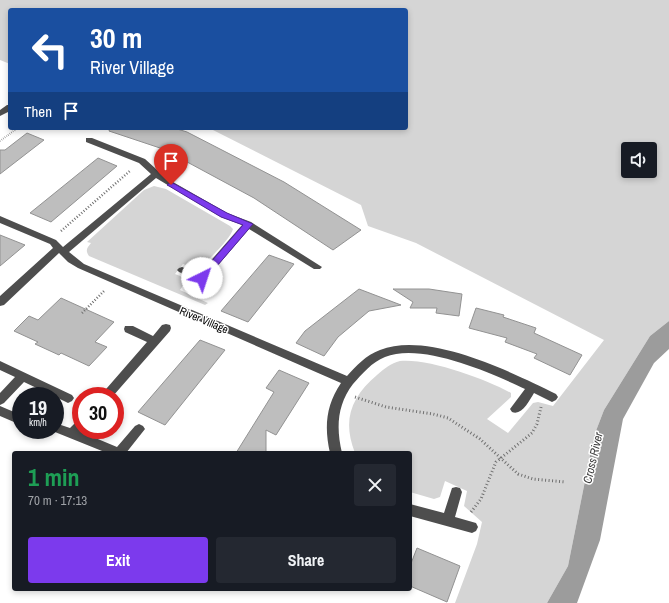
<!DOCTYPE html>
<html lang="en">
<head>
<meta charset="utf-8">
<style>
	body { margin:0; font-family:"Archivo Narrow",sans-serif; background:#242831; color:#f1f3f6; height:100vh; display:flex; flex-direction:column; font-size:15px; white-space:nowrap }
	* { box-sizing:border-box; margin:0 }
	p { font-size:13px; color:#9ea1a6 }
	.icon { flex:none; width:22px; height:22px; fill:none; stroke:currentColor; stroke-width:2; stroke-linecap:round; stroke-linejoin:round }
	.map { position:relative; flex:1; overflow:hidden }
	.sheet { position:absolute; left:12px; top:451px; width:400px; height:140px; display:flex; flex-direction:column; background:#171b24; border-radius:4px; box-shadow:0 2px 6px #0003 }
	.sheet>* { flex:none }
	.banner { position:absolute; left:8px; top:8px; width:400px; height:122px; border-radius:4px; box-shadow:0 2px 6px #0003; background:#1a4fa0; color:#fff; overflow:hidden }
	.fabs { position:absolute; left:621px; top:142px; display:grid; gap:8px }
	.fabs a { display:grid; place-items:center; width:36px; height:36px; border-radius:4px; background:#171b24; box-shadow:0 2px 6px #0003; font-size:20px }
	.speed { position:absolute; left:12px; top:387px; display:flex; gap:8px; font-size:20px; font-weight:700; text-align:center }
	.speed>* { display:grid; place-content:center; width:52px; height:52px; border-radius:50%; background:#171b24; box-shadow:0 2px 6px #0003; line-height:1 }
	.speed small { font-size:10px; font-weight:400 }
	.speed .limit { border:6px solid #d22; background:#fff; color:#111 }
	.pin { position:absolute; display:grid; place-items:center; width:34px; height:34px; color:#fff; margin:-41px -17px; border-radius:50% 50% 50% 0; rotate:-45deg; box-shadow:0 0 4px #0007 }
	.pin .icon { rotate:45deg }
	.me { position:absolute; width:44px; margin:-22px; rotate:41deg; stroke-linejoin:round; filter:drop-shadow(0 0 3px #0008) }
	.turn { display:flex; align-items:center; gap:14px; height:84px; padding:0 16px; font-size:18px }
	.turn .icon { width:52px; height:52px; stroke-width:2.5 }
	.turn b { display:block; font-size:28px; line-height:34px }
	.then { display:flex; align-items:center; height:38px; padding:0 16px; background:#0003; gap:8px; font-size:15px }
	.round { display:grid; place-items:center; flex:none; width:42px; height:42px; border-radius:4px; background:#242831 }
	.head { display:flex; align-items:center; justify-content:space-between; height:68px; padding:0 16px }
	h1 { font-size:24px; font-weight:800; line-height:30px; color:#1e9e55 }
	.button { display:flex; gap:8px; margin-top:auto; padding:8px 16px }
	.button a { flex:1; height:46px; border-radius:4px; background:#7c3aed; color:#fff; font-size:16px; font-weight:800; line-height:46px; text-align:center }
	.button a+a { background:#242831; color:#f1f3f6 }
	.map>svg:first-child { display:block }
	.green { fill:#d5d5d5; fill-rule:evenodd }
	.water { fill:#9c9c9c }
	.building { fill:#bebebe; stroke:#929292 }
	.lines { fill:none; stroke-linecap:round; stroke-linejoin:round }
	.path-far2 { stroke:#707070; stroke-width:2; stroke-dasharray:0.5 1.5; stroke-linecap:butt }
	.path-far1 { stroke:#707070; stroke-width:2.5; stroke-dasharray:1 2; stroke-linecap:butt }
	.path { stroke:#707070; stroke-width:3; stroke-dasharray:1 2.5; stroke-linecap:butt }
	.minor { fill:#4e4e4e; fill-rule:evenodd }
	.route { fill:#7c3aed; stroke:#51269a }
	.labels { text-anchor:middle; stroke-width:3; stroke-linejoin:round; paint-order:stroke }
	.street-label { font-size:11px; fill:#000; stroke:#fff }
	.water-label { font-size:12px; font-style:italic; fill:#3d3d3d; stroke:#fff }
</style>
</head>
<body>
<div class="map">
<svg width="669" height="603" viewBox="0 0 669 603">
	<rect width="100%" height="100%" fill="#fff"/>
	<!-- green -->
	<path class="green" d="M 0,0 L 669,0 L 669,321 L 650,336 L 604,410 L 594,436 L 568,566 L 547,603 L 455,603 L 477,544 L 482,522 L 464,506 L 467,491 L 445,481 L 440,497 L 434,499 L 410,492 L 410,453 L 355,453 C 342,420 351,397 377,375 C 384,369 391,363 400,361 C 428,358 486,379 511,393 L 511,397 L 487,419 L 508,433 L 533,403 L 538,402 L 553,406 L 604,340 L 416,243 L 368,226 L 361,205 L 209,128 L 406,128 L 406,10 L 10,10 L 10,64 L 0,60 ZM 628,149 L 650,149 L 650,171 L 628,171 Z
		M 154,186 L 166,189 L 230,226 L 233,229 C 231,238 204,267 195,268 C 191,268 187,265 183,264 L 175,274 L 183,277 L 186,281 L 180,290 L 208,303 L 205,305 L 89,256 C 85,250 87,248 91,243 L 87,242 L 144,190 Z"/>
	<!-- water -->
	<path class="water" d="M 669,321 L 669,349 L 654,363 L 623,419 L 600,540 L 577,603 L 547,603 L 568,566 L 594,436 L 604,410 L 650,336 Z"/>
	<!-- building -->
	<path class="building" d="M 110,128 L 174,128 L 187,132 L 284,182 L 361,230 L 333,250 L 254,198 L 163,149 L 109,131 Z
		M 27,133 L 44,140 L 0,174 L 0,150 L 5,150 Z
		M 98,158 L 117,166 L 51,222 L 30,213 Z
		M 0,235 L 25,245 L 0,266 Z
		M 269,255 L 294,264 L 248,322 L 221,311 Z
		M 359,289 L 401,305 L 369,311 L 338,337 L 324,356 L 296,343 L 305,331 Z
		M 393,289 L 429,289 L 462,294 L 459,316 L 436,313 L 437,308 L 410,308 L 413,302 Z
		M 61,298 L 114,322 L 95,342 L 107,347 L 89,366 L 61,353 L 59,355 L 35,344 L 38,342 L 14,331 L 29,316 L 38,320 Z
		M 476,308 L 504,315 L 503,317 L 536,328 L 534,333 L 582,355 L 570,375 L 534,358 L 537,354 L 505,342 L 507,338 L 469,328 Z
		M 200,340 L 225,350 L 165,425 L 138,412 Z
		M 279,370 L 309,383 L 276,435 L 266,430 L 266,453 L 236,453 L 274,392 L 266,388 Z
		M 417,548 L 460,566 L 447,602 L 410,586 L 410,566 Z"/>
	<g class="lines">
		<!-- path-far2 -->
		<path class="path-far2" d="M 0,141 L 15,130 L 14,128"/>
		<!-- path-far1 -->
		<path class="path-far1" d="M 61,231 L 131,170
			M 82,313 L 105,290"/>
		<!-- path -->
		<path class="path" d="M 355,397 L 386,407 L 433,414 L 448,418 L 480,439 L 518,474 L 533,479 L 565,482
			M 471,512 L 481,499 L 496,462 L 532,433 L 537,424 L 541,407"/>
		<!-- minor -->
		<path class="minor" d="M 7,105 L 10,105 L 10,111 L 0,116 L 0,110 Z
			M 86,138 L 92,138 L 145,159 L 166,178 L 227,213 L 251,222 L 322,267 L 320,269 L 314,269 L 249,229 L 194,293 L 188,293 L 186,290 L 195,279 L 179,272 L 177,270 L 179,268 L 182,267 L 200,273 L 242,225 L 221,217 L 156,178 L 69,252 L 84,264 L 347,376 C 356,366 366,355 380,350 C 429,331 511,372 556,394 L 558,397 L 556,400 L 552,402 L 534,393 C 529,401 522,416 512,412 L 510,409 L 525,389 C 491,373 422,342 385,357 C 372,362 362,374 353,384 C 337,405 336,428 342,453 L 330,453 C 324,427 326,405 341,383 L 78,268 L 68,262 L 59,253 L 4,305 L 0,306 L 0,296 L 53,248 L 50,244 L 0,223 L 0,216 L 56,240 L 63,247 L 151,174 L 139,163 L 86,142 Z
			M 166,324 L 170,325 L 171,328 L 170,331 L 113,396 L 100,396 L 147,342 L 125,332 L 124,329 L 125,326 L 133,326 L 153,336 L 162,325 Z
			M 0,361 L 72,395 L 74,398 L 72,401 L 68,403 L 64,401 L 24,382 L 4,403 L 0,405 L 0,393 L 15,377 L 0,370 Z
			M 0,406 L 21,415 L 21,425 L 0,416 Z
			M 81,419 L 81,430 L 83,430 L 81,432 L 117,447 L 135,426 L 139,424 L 143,426 L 145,429 L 126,453 L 107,453 L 50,430 L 55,430 L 55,423 L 70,428 L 77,421 Z
			M 456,487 L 460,488 L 462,492 L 455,517 L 476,523 L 478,527 L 476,531 L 472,533 L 410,516 L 410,504 L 444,513 L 452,488 Z"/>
	</g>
	<!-- route -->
	<path class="route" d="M 171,182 L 227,213 L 253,224 L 205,280 L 202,281 L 197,278 L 243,225 L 221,217 L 169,186 L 167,185 Z"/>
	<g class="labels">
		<!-- street labels -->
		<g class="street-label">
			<text transform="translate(204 320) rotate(23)" y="4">River Village</text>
		</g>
		<!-- water labels -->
		<g class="water-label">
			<text transform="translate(593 458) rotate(-77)" y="4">Cross River</text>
		</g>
	</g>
</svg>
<div class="fabs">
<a><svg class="icon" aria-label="sound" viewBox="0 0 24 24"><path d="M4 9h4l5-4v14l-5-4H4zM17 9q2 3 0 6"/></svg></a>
</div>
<div class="speed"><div>19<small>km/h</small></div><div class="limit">30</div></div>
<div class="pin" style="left:171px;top:185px;background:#d93025"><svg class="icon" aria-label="arrive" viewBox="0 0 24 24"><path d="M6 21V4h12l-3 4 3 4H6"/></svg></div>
<svg class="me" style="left:202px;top:278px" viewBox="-20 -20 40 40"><circle r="19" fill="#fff"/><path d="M0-13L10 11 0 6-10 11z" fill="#7c3aed"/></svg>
<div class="banner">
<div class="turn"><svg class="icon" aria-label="left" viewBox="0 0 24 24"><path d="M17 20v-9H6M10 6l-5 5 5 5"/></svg><div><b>30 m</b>River Village</div></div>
<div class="then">Then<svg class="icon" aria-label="arrive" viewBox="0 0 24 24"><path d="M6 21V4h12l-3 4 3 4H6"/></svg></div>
</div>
<section class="sheet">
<div class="head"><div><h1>1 min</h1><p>70 m · 17:13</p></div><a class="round"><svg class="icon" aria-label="close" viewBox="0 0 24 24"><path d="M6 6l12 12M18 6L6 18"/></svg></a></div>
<div class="button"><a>Exit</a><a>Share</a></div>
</section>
</div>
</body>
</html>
